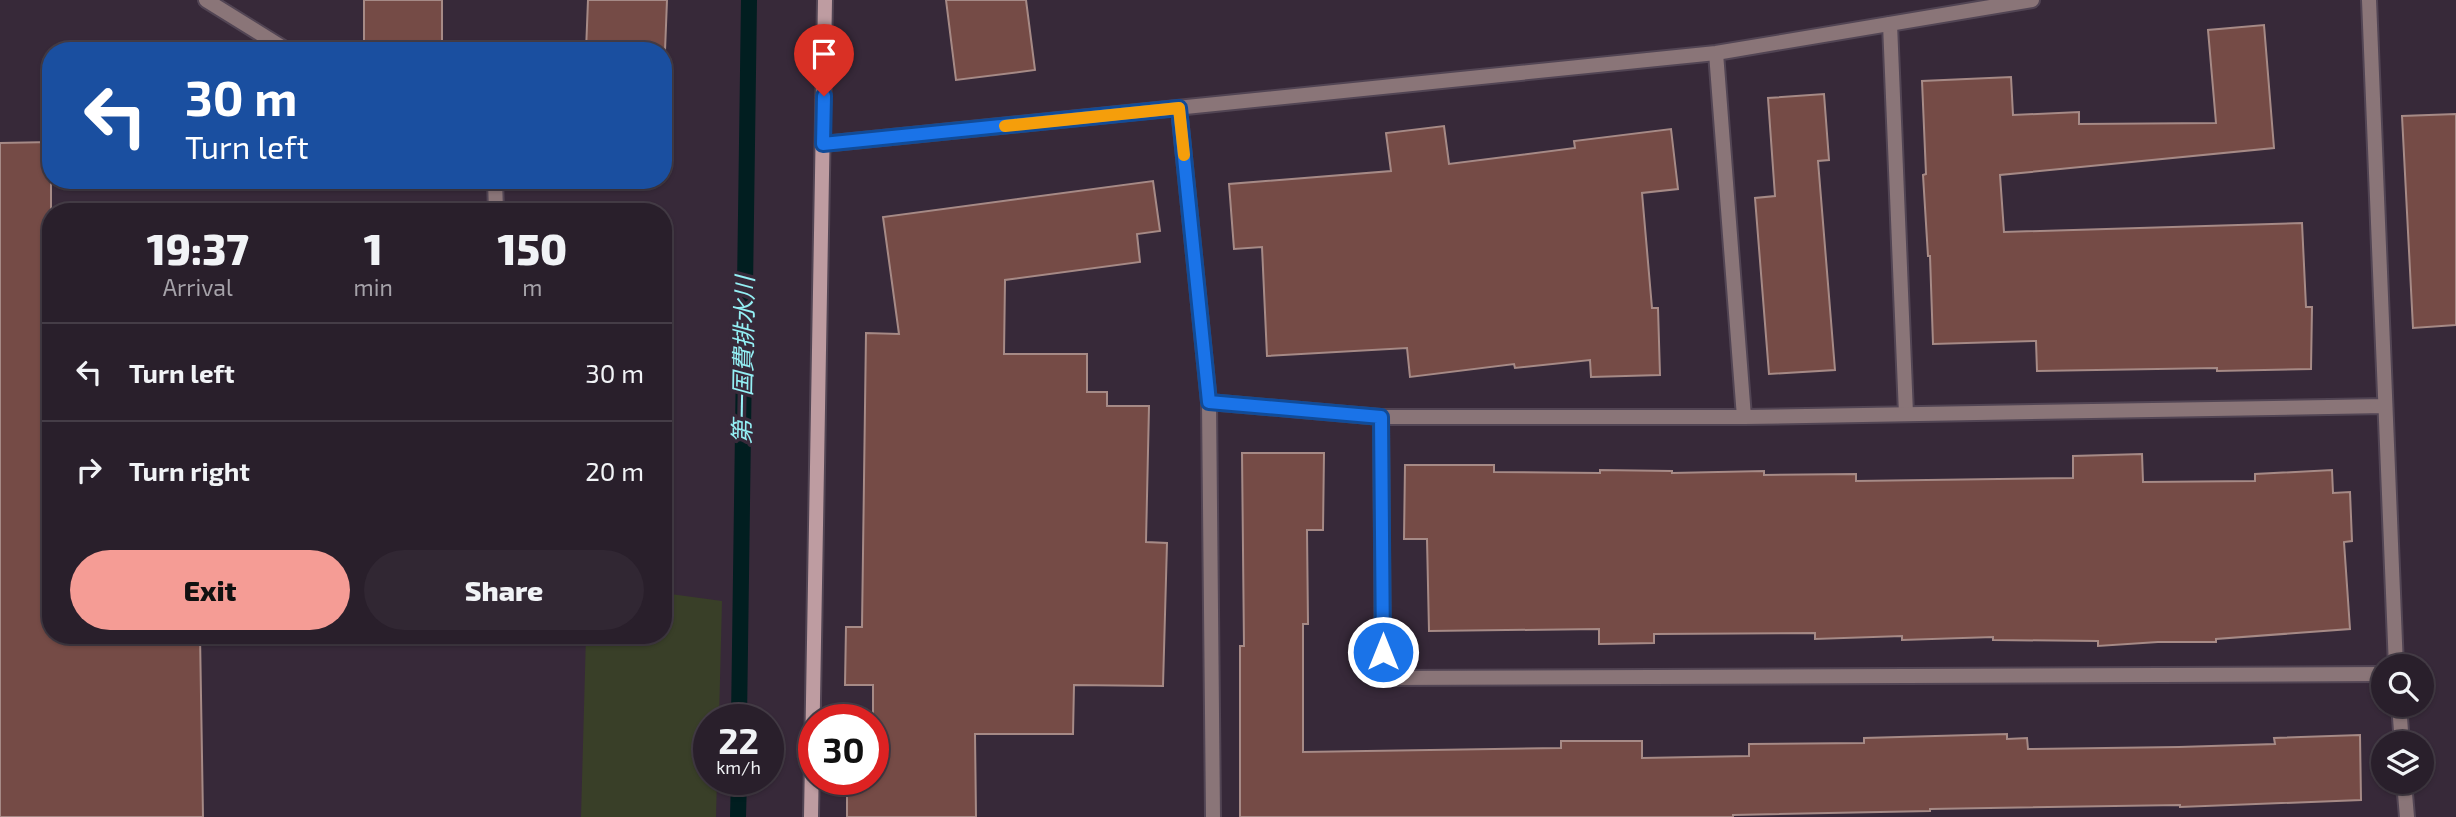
<!DOCTYPE html>
<html lang="en">
<head>
<meta charset="utf-8">
<style>
	body { margin:0; font-family:"Exo 2","Noto Sans JP",sans-serif; background:#312733; color:#f1f3f6; height:100vh; display:flex; flex-direction:column; font-size:26px; white-space:nowrap }
	* { box-sizing:border-box; margin:0 }
	p { font-size:23px; color:#a5a2a9 }
	.icon { flex:none; width:38px; height:38px; fill:none; stroke:currentColor; stroke-width:2; stroke-linecap:round; stroke-linejoin:round }
	.map { position:relative; flex:1; overflow:hidden }
	.details { position:absolute; left:42px; top:203px; width:630px; height:441px; display:flex; flex-direction:column; background:#291f2b; border-radius:28px; box-shadow:0 2px 5px #0004,0 0 0 2px #453d47 }
	.details>* { flex:none }
	.guide { position:absolute; left:42px; top:42px; width:630px; height:147px; border-radius:28px; box-shadow:0 2px 5px #0004,0 0 0 2px #453d47; background:#1a4fa0; color:#fff; overflow:hidden }
	.controls { position:absolute; left:2371px; top:654px; display:grid; gap:14px }
	.controls a { display:grid; place-items:center; width:63px; height:63px; border-radius:50%; background:#291f2b; box-shadow:0 2px 5px #0004,0 0 0 2px #453d47; font-size:35px }
	.speed { position:absolute; left:693px; top:704px; display:flex; gap:14px; font-size:35px; font-weight:700; text-align:center }
	.speed>* { display:grid; place-content:center; width:91px; height:91px; border-radius:50%; background:#291f2b; box-shadow:0 2px 5px #0004,0 0 0 2px #453d47; line-height:1 }
	.speed small { font-size:18px; font-weight:400 }
	.speed .limit { border:10px solid #d22; background:#fff; color:#111 }
	.pin { position:absolute; display:grid; place-items:center; width:60px; height:60px; color:#fff; margin:-72px -30px; border-radius:50% 50% 50% 0; rotate:-45deg; box-shadow:0 0 7px #0007 }
	.pin .icon { rotate:45deg }
	.me { position:absolute; width:77px; margin:-38px; rotate:0deg; stroke-linejoin:round; filter:drop-shadow(0 0 5px #0008) }
	.turn { display:flex; align-items:center; gap:24px; height:147px; padding:0 28px; font-size:32px }
	.turn .icon { width:91px; height:91px; stroke-width:2.5 }
	.turn b { display:block; font-size:49px; line-height:60px }
	.eta { display:flex; justify-content:space-evenly; align-items:center; height:119px; text-align:center }
	.eta b { font-size:42px; font-weight:800; line-height:49px }
	.action { display:flex; gap:14px; margin-top:auto; padding:14px 28px }
	.action a { flex:1; height:80px; border-radius:42px; background:#f59c95; color:#111; font-size:28px; font-weight:800; line-height:80px; text-align:center }
	.action a+a { background:#312733; color:#f1f3f6 }
	ul { padding:0; list-style:none }
	li { display:flex; align-items:center; gap:21px; height:98px; padding:0 28px; border-top:2px solid #453d47 }
	li div { flex:1 }
	li b { display:block; font-size:26px }
	li em { font-style:normal }
	.map>svg:first-child { display:block }
	.green { fill:#393f28 }
	.lines { fill:none; stroke-linecap:round; stroke-linejoin:round }
	.stream { stroke:#011e20; stroke-width:16 }
	.building { fill:#754b46; stroke:#a68a86; stroke-width:2 }
	.lane-casing { stroke:#524554; stroke-width:18 }
	.street-casing { stroke:#524554; stroke-width:18 }
	.secondary-casing { stroke:#524554; stroke-width:18 }
	.lane { stroke:#8a7578; stroke-width:14 }
	.street { stroke:#8a7578; stroke-width:14 }
	.secondary { stroke:#be9ca1; stroke-width:14 }
	.route-casing { stroke:#114b97; stroke-width:18 }
	.route { stroke:#1a73e8; stroke-width:12 }
	.slow { stroke:#f59e0b; stroke-width:12 }
	.labels { text-anchor:middle; stroke-width:7; stroke-linejoin:round; paint-order:stroke }
	.water-label { font-size:24px; font-style:italic; fill:#94f0f5; stroke:#372939 }
</style>
</head>
<body>
<div class="map">
<svg width="2456" height="817" viewBox="0 0 2456 817">
	<rect width="100%" height="100%" fill="#372939"/>
	<!-- green -->
	<path class="green" d="M 663,593 L 722,601 L 719,719 L 709,719 L 709,779 L 717,779 L 716,817 L 581,817 L 586,635 L 663,635 Z"/>
	<g class="lines">
		<!-- stream -->
		<path class="stream" d="M 739,719 L 749,0
			M 738,817 L 739,779"/>
	</g>
	<!-- building -->
	<path class="building" d="M 364,0 L 442,0 L 442,49 L 364,50 Z
		M 588,0 L 667,0 L 665,51 L 586,51 Z
		M 946,0 L 1026,0 L 1035,70 L 956,80 Z
		M 2264,25 L 2274,148 L 2000,175 L 2004,232 L 2302,223 L 2306,307 L 2312,307 L 2311,369 L 2217,371 L 2217,368 L 2037,371 L 2036,341 L 1933,344 L 1930,256 L 1928,256 L 1923,175 L 1926,174 L 1922,81 L 2011,77 L 2013,115 L 2079,112 L 2079,124 L 2216,123 L 2208,30 Z
		M 1824,94 L 1829,160 L 1818,161 L 1835,370 L 1769,374 L 1755,198 L 1775,196 L 1768,98 Z
		M 2456,114 L 2456,325 L 2413,328 L 2402,116 Z
		M 1444,126 L 1449,164 L 1575,148 L 1574,141 L 1671,129 L 1678,189 L 1642,193 L 1652,308 L 1658,308 L 1660,375 L 1591,377 L 1590,360 L 1515,368 L 1514,364 L 1410,377 L 1407,348 L 1267,356 L 1262,247 L 1234,249 L 1229,184 L 1391,171 L 1386,133 Z
		M 51,142 L 51,635 L 200,635 L 203,817 L 0,817 L 0,143 Z
		M 1153,181 L 1160,231 L 1137,234 L 1140,262 L 1005,280 L 1004,354 L 1087,354 L 1087,392 L 1107,392 L 1107,406 L 1149,406 L 1146,542 L 1167,543 L 1163,686 L 1074,685 L 1073,734 L 975,734 L 976,817 L 847,817 L 847,779 L 873,779 L 873,685 L 845,685 L 846,627 L 862,627 L 866,333 L 899,334 L 883,217 Z
		M 1242,453 L 1324,453 L 1323,530 L 1307,530 L 1308,624 L 1303,624 L 1303,752 L 1561,748 L 1561,741 L 1642,741 L 1642,758 L 1749,756 L 1749,744 L 1864,743 L 1864,738 L 2007,734 L 2007,739 L 2027,738 L 2028,749 L 2179,747 L 2275,744 L 2274,738 L 2360,735 L 2361,800 L 2180,807 L 2180,805 L 1930,809 L 1930,811 L 1733,815 L 1733,817 L 1240,817 L 1240,646 L 1244,646 Z
		M 2142,454 L 2143,482 L 2255,481 L 2255,474 L 2332,470 L 2333,493 L 2350,492 L 2352,541 L 2344,542 L 2350,629 L 2216,639 L 2216,642 L 2158,642 L 2098,646 L 2098,641 L 1993,640 L 1993,637 L 1902,640 L 1902,636 L 1815,639 L 1815,633 L 1654,634 L 1654,643 L 1599,644 L 1599,629 L 1429,631 L 1427,539 L 1404,539 L 1405,465 L 1494,465 L 1494,472 L 1600,473 L 1600,470 L 1672,471 L 1672,473 L 1764,471 L 1764,475 L 1856,474 L 1856,481 L 2073,478 L 2073,456 Z"/>
	<g class="lines">
		<!-- lane casing -->
		<g class="lane-casing">
			<path id="lane" d="M 206,0 L 288,51
				M 1890,24 L 1906,414
				M 495,180 L 496,212"/>
		</g>
		<!-- street casing -->
		<g class="street-casing">
			<path id="street" d="M 2369,0 L 2396,667
				M 1716,53 L 1744,417
				M 1179,108 L 1209,402 L 1213,817
				M 823,144 L 1716,53 L 2032,0
				M 1209,402 L 1381,417 L 1744,417 L 2385,406
				M 1381,417 L 1383,678 L 2384,674
				M 2399,705 L 2402,744
				M 2404,782 L 2407,817"/>
		</g>
		<!-- secondary casing -->
		<g class="secondary-casing">
			<path id="secondary" d="M 811,817 L 825,0"/>
		</g>
		<!-- lane -->
		<use href="#lane" class="lane"/>
		<!-- street -->
		<use href="#street" class="street"/>
		<!-- secondary -->
		<use href="#secondary" class="secondary"/>
	</g>
	<g class="lines">
		<!-- route casing -->
		<g class="route-casing">
			<path id="route" d="M 824,96 L 823,144 L 1179,108 L 1209,402 L 1381,417 L 1383,652"/>
		</g>
		<!-- route -->
		<use href="#route" class="route"/>
		<!-- slow -->
		<path class="slow" d="M 1005,126 L 1179,108 L 1184,155"/>
	</g>
	<g class="labels">
		<!-- water labels -->
		<g class="water-label">
			<text transform="translate(744 360) rotate(-89)" y="8">第一国費排水川</text>
		</g>
	</g>
</svg>
<div class="controls">
<a><svg class="icon" aria-label="search" viewBox="0 0 24 24"><circle cx="10" cy="10" r="6"/><path d="M15 15l6 6"/></svg></a>
<a><svg class="icon" aria-label="layers" viewBox="0 0 24 24"><path d="M12 4l9 5-9 5-9-5zM3 14l9 5 9-5"/></svg></a>
</div>
<div class="speed"><div>22<small>km/h</small></div><div class="limit">30</div></div>
<div class="pin" style="left:824px;top:96px;background:#d93025"><svg class="icon" aria-label="arrive" viewBox="0 0 24 24"><path d="M6 21V4h12l-3 4 3 4H6"/></svg></div>
<svg class="me" style="left:1383px;top:652px" viewBox="-20 -20 40 40"><circle r="17" fill="#1a73e8" stroke="#fff" stroke-width="3"/><path d="M0-11L8 9 0 5-8 9z" fill="#fff"/></svg>
<div class="guide">
<div class="turn"><svg class="icon" aria-label="left" viewBox="0 0 24 24"><path d="M17 20v-9H6M10 6l-5 5 5 5"/></svg><div><b>30 m</b>Turn left</div></div>
</div>
<section class="details">
<div class="eta">
<div><b>19:37</b><p>Arrival</p></div>
<div><b>1</b><p>min</p></div>
<div><b>150</b><p>m</p></div>
</div>
<ul>
<li><svg class="icon" aria-label="left" viewBox="0 0 24 24"><path d="M17 20v-9H6M10 6l-5 5 5 5"/></svg><div><b>Turn left</b></div><em>30 m</em></li>
<li><svg class="icon" aria-label="right" viewBox="0 0 24 24"><path d="M7 20v-9h11M14 6l5 5-5 5"/></svg><div><b>Turn right</b></div><em>20 m</em></li>
</ul>
<div class="action"><a>Exit</a><a>Share</a></div>
</section>
</div>
</body>
</html>
